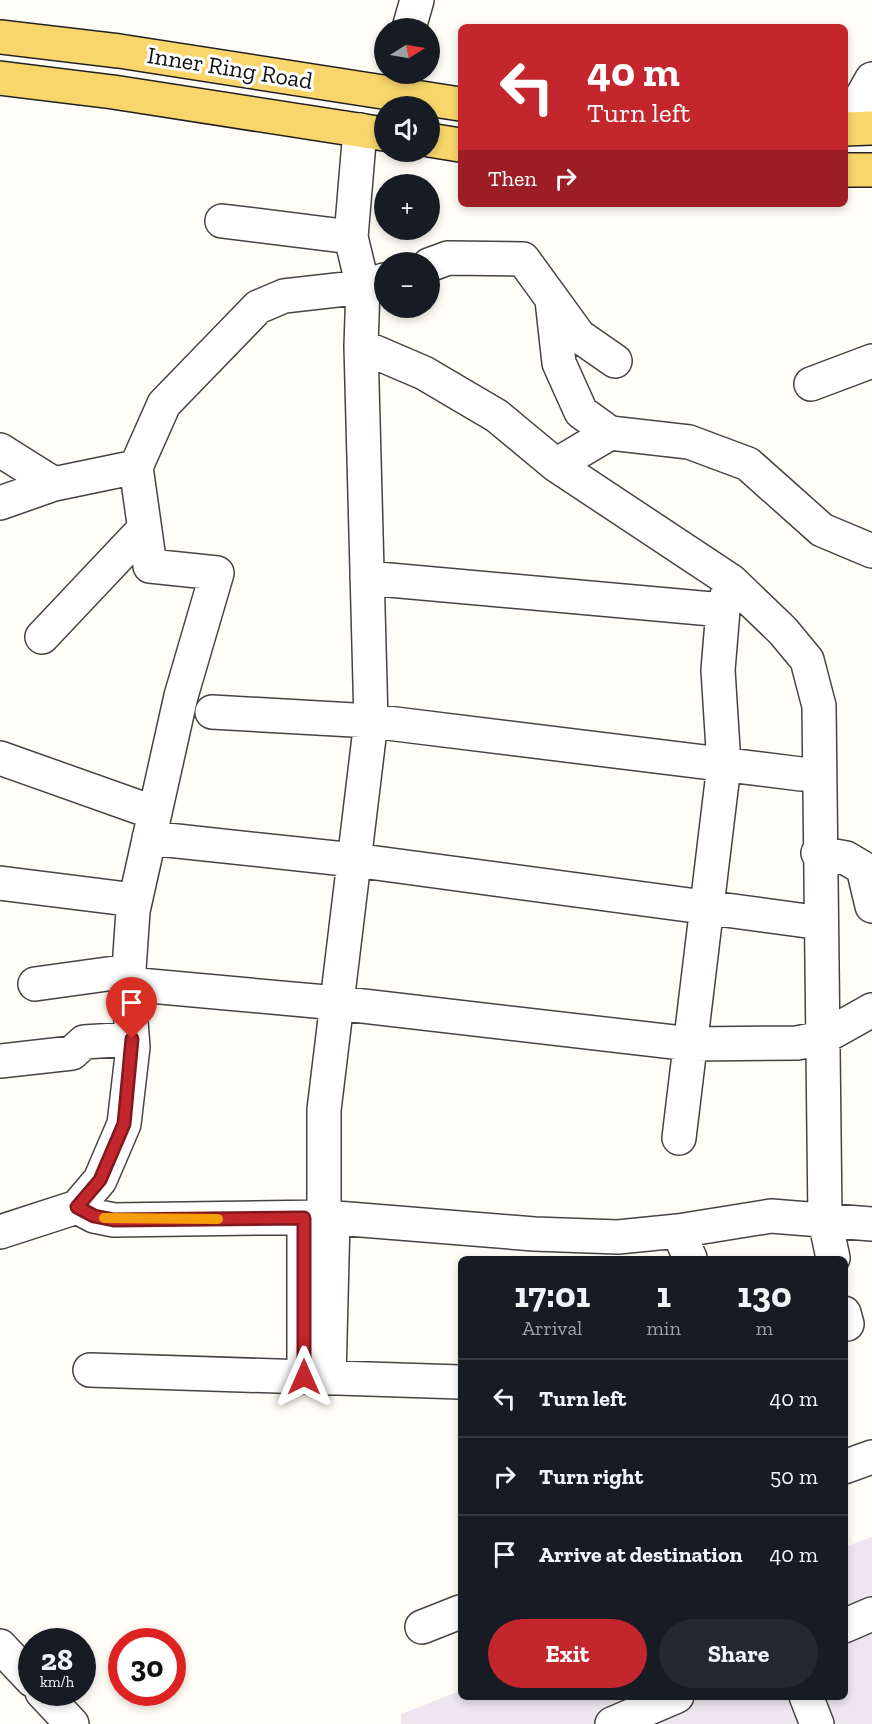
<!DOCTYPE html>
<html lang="en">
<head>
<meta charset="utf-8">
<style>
	body { margin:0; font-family:"Zilla Slab",serif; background:#242831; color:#f1f3f6; height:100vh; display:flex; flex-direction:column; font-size:22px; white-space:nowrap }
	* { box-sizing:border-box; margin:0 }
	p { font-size:20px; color:#9ea1a6 }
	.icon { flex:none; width:33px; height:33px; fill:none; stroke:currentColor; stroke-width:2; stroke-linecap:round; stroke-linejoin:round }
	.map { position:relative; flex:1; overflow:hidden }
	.details { position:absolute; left:458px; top:1256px; width:390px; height:444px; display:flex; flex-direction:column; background:#171b24; border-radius:9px; box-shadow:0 3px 9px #0003 }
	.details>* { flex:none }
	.guide { position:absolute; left:458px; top:24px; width:390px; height:183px; border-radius:9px; box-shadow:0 3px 9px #0003; background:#c4262e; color:#fff; overflow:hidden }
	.needle { width:39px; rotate:79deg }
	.tools { position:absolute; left:374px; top:18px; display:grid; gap:12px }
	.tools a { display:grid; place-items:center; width:66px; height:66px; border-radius:50%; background:#171b24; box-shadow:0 3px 9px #0003; font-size:30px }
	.speed { position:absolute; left:18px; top:1628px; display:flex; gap:12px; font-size:30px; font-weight:700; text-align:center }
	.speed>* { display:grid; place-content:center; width:78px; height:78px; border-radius:50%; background:#171b24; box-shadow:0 3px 9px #0003; line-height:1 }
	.speed small { font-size:15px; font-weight:400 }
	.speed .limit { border:9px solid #d22; background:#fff; color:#111 }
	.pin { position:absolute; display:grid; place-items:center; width:51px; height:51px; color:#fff; margin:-62px -26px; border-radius:50% 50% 50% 0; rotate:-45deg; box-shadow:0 0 6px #0007 }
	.pin .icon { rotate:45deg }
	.me { position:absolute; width:66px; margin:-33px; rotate:0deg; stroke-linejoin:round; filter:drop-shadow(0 0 4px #0008) }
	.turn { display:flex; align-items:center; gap:21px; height:126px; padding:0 30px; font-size:27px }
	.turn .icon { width:78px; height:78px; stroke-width:2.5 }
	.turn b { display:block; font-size:42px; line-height:51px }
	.then { display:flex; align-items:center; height:57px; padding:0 30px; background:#0003; gap:12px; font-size:22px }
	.eta { display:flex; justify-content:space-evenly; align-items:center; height:102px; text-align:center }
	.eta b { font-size:36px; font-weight:700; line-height:42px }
	.primary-button { display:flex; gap:12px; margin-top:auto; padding:12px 30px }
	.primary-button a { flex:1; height:69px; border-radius:36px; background:#c4262e; color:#fff; font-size:24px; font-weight:700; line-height:69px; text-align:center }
	.primary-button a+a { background:#242831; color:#f1f3f6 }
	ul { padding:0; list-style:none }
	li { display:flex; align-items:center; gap:18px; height:78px; padding:0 30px; border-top:2px solid #363941 }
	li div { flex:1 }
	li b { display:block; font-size:22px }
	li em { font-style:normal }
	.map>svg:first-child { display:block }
	.industrial { fill:#eee6ef }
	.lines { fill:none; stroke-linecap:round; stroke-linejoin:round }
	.minor-casing { stroke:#444; stroke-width:36 }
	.major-casing { stroke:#222; stroke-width:36 }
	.minor { stroke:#fff; stroke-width:33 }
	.major { stroke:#f9d66b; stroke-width:33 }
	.route-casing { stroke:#7f191e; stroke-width:15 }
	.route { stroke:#c4262e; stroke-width:10 }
	.slow { stroke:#f59e0b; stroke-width:10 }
	.labels { text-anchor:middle; stroke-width:6; stroke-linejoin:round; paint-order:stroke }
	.street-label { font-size:24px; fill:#111; stroke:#fff }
</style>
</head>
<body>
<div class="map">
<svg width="872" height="1724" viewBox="0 0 872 1724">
	<rect width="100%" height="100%" fill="#fffdf5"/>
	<!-- industrial -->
	<path class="industrial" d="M 872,1537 L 872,1724 L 401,1724 L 401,1714 L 460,1691 L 460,1696 L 844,1696 L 845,1547 Z"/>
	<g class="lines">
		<!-- minor casing -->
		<g class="minor-casing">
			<path id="minor" d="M 409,28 L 417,0
				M 844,128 L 872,79
				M 222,221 L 351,237
				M 429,265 L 448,258 L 523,259 L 579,336 L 615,361
				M 552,300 L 559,363 L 581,412 L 610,433 L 689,442 L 748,464 L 822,530 L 872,551
				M 361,346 L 424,373 L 497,416 L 556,465 L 610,433
				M 811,384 L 872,361
				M 0,450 L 54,484
				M 556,465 L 731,581 L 783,631 L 807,660 L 819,706 L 825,1220 L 833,1258
				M 0,503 L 54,484 L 136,467 L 164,404 L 258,307 L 284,296 L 363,287 L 384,280
				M 367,578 L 723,610
				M 42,637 L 144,529
				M 212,712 L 371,721 L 801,774
				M 0,758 L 155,813
				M 149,838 L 354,860 L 807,921
				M 818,853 L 846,858 L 863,868 L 872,906
				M 0,883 L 135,900
				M 35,984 L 129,971
				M 128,984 L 337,1003 L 691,1044 L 797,1043 L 822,1038 L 872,1010
				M 0,1061 L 72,1053 L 84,1042 L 132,1039
				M 679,1138 L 724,765 L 718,670 L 723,610 L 731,581
				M 77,1207 L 100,1180 L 124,1124 L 133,1047 L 128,984 L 133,911 L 181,696 L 217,573 L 150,566 L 136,467
				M 324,1217 L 324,1110 L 371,721 L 361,346 L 363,287 L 351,237 L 360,130
				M 304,1218 L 304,1377
				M 678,1231 L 690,1258
				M 0,1232 L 77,1207 L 94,1216 L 114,1220 L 324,1217 L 534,1234 L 618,1237 L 678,1231 L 771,1216 L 872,1224
				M 844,1313 L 847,1324
				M 90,1370 L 460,1382
				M 329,1378 L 333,1219
				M 844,1467 L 872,1457
				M 844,1626 L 872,1614
				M 422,1627 L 460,1612
				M 0,1646 L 32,1680
				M 42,1692 L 72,1724
				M 806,1696 L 817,1724
				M 612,1724 L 677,1696"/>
		</g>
		<!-- major casing -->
		<g class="major-casing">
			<path id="major" d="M 0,37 L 119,51 L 460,104
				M 0,78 L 113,92 L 384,134
				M 844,129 L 872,128
				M 429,140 L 460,145
				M 844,170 L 872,170"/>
		</g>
		<!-- minor -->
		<use href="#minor" class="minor"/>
		<!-- major -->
		<use href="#major" class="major"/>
	</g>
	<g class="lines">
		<!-- route casing -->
		<g class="route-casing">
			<path id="route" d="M 132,1039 L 124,1124 L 100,1180 L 77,1207 L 94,1216 L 114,1220 L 304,1218 L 304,1377"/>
		</g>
		<!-- route -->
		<use href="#route" class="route"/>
		<!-- slow -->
		<path class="slow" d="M 104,1218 L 218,1219"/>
	</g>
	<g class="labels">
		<!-- street labels -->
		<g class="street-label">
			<text transform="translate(230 68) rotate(9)" y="8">Inner Ring Road</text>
		</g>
	</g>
</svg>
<div class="tools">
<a><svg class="needle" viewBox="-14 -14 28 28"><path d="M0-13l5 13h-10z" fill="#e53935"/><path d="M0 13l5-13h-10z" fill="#9ea1a6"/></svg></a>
<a><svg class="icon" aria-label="sound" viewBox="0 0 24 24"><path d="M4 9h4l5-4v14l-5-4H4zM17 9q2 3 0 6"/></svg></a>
<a>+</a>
<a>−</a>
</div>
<div class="speed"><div>28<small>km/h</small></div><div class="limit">30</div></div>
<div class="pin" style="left:132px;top:1039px;background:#d93025"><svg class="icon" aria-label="arrive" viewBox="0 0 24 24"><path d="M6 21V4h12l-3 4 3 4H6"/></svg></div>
<svg class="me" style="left:304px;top:1377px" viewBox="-20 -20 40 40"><path d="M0-17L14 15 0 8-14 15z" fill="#c4262e" stroke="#fff" stroke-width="4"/></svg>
<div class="guide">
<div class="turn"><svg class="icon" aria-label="left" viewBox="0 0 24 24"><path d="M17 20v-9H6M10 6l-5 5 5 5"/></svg><div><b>40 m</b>Turn left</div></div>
<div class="then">Then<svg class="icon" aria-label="right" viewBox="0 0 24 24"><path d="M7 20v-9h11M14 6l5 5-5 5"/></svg></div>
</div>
<section class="details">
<div class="eta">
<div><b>17:01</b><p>Arrival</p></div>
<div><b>1</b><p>min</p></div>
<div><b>130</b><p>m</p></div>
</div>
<ul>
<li><svg class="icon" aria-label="left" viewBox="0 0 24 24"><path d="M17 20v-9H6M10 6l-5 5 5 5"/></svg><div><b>Turn left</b></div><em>40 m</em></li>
<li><svg class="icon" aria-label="right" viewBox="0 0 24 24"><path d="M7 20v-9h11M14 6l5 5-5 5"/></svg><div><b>Turn right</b></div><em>50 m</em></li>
<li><svg class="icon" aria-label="arrive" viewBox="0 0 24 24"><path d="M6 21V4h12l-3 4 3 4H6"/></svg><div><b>Arrive at destination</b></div><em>40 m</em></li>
</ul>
<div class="primary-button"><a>Exit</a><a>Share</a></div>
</section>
</div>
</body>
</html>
